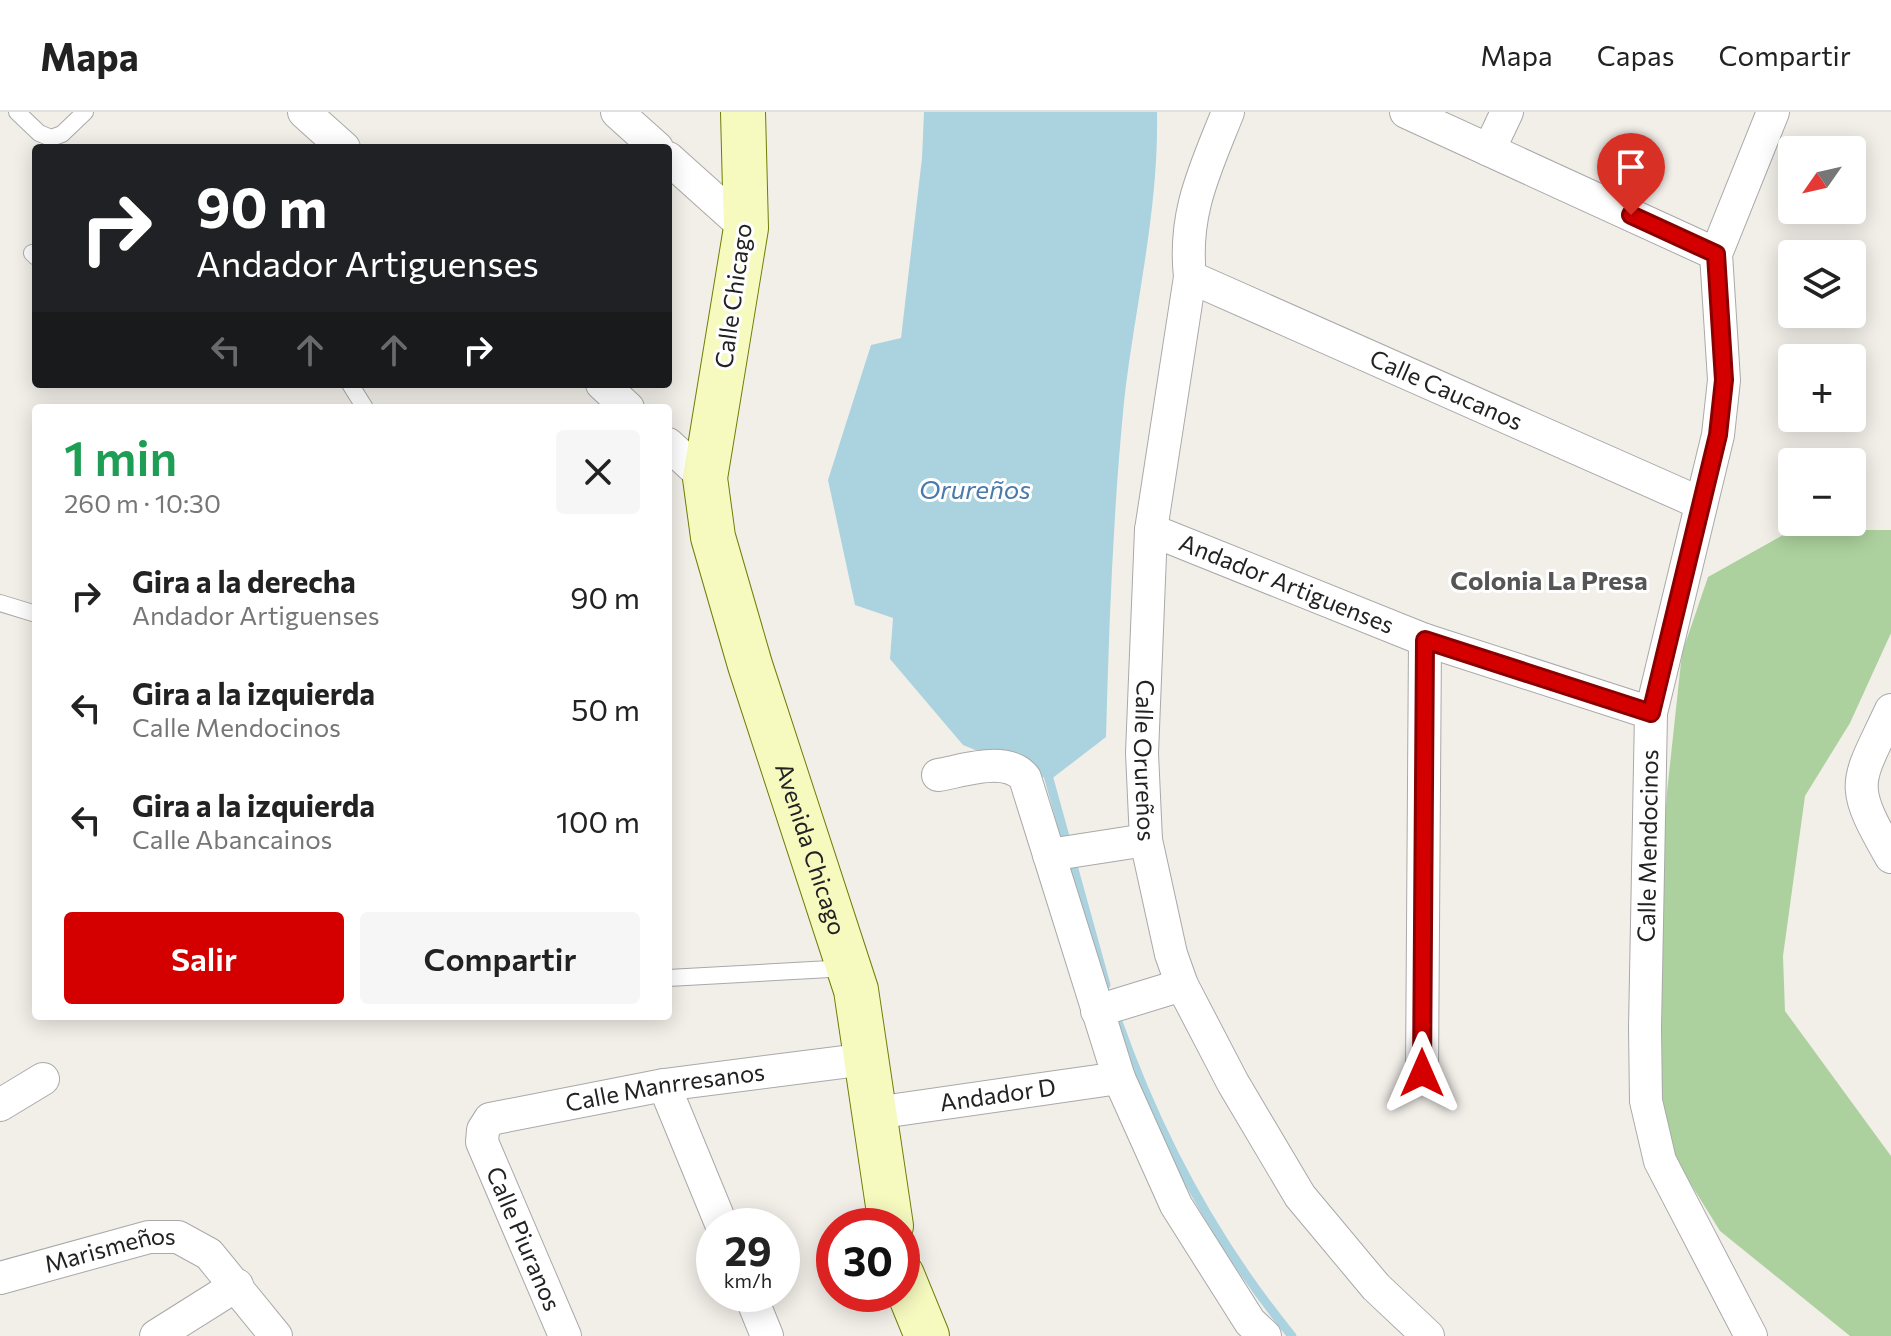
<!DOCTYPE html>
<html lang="es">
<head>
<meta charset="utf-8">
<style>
	body { margin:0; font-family:Commissioner,sans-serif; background:#f6f6f6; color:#222; height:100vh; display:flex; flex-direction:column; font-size:30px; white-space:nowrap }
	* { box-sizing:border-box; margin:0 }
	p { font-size:26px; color:#767676 }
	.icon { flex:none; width:44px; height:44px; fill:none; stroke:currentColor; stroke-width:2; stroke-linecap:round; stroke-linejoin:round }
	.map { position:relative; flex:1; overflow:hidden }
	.drawer { position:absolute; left:32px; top:292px; width:640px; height:616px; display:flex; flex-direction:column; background:#fff; border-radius:8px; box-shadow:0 4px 20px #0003 }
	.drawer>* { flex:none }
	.hud { position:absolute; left:32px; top:32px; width:640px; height:244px; border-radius:8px; box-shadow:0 4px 20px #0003; background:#202124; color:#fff; overflow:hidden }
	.needle { width:52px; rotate:236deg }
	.fabs { position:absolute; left:1778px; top:24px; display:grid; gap:16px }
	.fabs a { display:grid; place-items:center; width:88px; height:88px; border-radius:8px; background:#fff; box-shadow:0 4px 20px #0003; font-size:40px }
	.speed { position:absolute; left:696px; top:1096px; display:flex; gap:16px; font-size:40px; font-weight:700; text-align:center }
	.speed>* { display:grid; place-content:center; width:104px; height:104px; border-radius:50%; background:#fff; box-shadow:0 4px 20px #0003; line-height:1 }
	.speed small { font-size:20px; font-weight:400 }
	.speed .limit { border:12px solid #d22; background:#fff; color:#111 }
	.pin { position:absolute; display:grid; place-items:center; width:68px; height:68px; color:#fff; margin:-82px -34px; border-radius:50% 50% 50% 0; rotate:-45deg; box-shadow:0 0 8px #0007 }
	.pin .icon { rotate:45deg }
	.me { position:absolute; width:88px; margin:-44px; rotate:0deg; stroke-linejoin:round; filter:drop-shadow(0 0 6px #0008) }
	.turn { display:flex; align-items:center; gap:28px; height:168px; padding:0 32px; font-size:36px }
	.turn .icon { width:104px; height:104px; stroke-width:2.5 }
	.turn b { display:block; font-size:56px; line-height:68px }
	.lanes { display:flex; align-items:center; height:76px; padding:0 32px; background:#0003; justify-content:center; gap:40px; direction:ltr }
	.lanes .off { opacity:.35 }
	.round { display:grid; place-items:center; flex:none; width:84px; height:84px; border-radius:8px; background:#f6f6f6 }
	.summary { display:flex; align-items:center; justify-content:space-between; height:136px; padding:0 32px }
	h1 { font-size:48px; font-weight:600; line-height:60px; color:#1e9e55 }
	.primary-button { display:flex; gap:16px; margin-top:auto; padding:16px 32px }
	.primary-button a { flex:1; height:92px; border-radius:8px; background:#d40000; color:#fff; font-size:32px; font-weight:600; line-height:92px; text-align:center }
	.primary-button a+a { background:#f6f6f6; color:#222 }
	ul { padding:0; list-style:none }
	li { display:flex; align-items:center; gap:24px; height:112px; padding:0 32px }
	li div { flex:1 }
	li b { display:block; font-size:30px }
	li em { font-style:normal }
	header { display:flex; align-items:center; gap:48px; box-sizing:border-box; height:112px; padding:0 40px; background:#fff; border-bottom:2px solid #e0e0e0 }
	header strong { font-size:38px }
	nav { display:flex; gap:44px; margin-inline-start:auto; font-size:28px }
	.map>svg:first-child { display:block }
	.forest { fill:#add19e }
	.water { fill:#aad3df }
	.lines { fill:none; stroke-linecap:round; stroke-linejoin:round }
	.stream { stroke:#aad3df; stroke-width:9 }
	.lane-casing { stroke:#a9a9a9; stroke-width:18 }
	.street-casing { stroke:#a9a9a9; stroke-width:34 }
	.secondary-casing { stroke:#707d05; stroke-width:46 }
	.lane { stroke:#fff; stroke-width:16 }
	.street { stroke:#fff; stroke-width:32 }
	.secondary { stroke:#f7fabf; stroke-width:44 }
	.route-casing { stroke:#8a0000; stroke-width:20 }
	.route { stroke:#d40000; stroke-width:14 }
	.labels { text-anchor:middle; stroke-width:6; stroke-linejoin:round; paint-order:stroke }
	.street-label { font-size:24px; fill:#222; stroke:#fff }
	.water-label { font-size:26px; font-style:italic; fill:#4a7aab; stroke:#fff }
	.neighbourhood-label { font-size:26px; font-weight:bold; fill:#555; stroke:#fff }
</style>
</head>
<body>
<header>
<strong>Mapa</strong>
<nav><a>Mapa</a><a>Capas</a><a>Compartir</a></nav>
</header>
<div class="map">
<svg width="1891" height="1224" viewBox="0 0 1891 1224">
	<rect width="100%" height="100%" fill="#f2efe9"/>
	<!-- forest -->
	<path class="forest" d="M 1792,418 L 1891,418 L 1891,521 L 1850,611 L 1805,684 L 1783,844 L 1785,899 L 1891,1044 L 1891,1224 L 1850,1224 L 1720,1119 L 1664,1029 L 1655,844 L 1667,680 L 1682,541 L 1708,465 Z"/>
	<!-- water -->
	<path class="water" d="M 924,0 L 1157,0 C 1159,99 1135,192 1124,290 C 1113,402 1109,513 1106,625 L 1050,668 L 963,633 L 890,547 L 893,506 L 855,493 L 828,368 L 871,233 L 901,226 L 922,46 Z"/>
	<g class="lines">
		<!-- stream -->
		<path class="stream" d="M 1046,656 L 1106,873
			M 1117,907 C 1157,1021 1215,1130 1292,1224"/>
		<!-- lane casing -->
		<g class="lane-casing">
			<path id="lane" d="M 17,0 L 39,21 L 51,26 L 62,22 L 85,0
				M 32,141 L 36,145
				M 350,272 L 365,296
				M 0,491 L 36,502
				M 668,866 L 848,856"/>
		</g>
		<!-- street casing -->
		<g class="street-casing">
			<g id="street">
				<path d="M 304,0 L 344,36"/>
				<path d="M 617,0 L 657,36"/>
				<path id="s1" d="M 1228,0 C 1205,58 1183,101 1190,165 L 1151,418 L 1142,641 L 1146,728 L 1171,842 L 1182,873 L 1233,971 L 1300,1084 L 1376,1175 L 1428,1224"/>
				<path d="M 1406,0 L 1716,142"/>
				<path d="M 1489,38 L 1507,0"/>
				<path d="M 668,46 L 746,116"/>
				<path id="s2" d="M 1190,165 L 1700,391"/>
				<path d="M 602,272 L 628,296"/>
				<path d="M 668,332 L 705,366"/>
				<path id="s3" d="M 1151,418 L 1425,528 L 1651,601"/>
				<path d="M 1891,598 C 1856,673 1848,670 1891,745"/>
				<path d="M 938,663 C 963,659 1007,643 1025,666 L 1119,966 L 1176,1093 L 1250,1210 L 1265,1224"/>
				<path d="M 1049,743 L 1146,728"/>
				<path d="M 1097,899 L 1182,873"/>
				<path d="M 1422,961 L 1425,528"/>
				<path d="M 664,973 L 722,1114"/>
				<path d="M 0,993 L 43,967"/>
				<path id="s4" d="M 875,1001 L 1119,966"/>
				<path id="s5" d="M 0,1166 L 149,1125 L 178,1125 L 209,1142 L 276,1224"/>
				<path d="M 750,1182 L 767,1224"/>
				<path d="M 156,1224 L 237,1173"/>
				<path id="s6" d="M 565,1224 L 482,1030 L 483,1018 L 490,1007 L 664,973 L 867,947"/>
				<path id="s7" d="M 1751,1224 L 1660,1049 L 1646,989 L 1645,916 L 1651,601 L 1718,323 L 1724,268 L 1716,142 L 1773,0"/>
			</g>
		</g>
		<!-- secondary casing -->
		<g class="secondary-casing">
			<g id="secondary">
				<path id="s8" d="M 743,0 L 746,116 L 705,366 L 713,425 L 750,553 L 856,878 L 891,1114"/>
				<path d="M 902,1163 L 927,1224"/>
			</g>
		</g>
		<!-- lane -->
		<use href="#lane" class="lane"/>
		<!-- street -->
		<use href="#street" class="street"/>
		<!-- secondary -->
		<use href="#secondary" class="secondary"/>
	</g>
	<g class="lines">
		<!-- route casing -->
		<g class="route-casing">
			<path id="route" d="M 1422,961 L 1425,528 L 1651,601 L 1718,323 L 1724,268 L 1716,142 L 1631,103"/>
		</g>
		<!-- route -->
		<use href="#route" class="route"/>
	</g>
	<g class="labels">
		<!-- street labels -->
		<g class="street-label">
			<text transform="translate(734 184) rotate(-82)" y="8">Calle Chicago</text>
			<text dy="8" stroke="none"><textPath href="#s2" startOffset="280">Calle Caucanos</textPath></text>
			<text dy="8" stroke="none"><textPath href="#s3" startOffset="146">Andador Artiguenses</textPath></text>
			<text dy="8" stroke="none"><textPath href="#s1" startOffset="658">Calle Orureños</textPath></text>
			<text dy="8" stroke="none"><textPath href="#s7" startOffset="514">Calle Mendocinos</textPath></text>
			<text dy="8" stroke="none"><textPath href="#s8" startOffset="756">Avenida Chicago</textPath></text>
			<text dy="8" stroke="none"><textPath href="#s6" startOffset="414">Calle Manrresanos</textPath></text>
			<text dy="8" stroke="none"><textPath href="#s4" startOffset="124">Andador D</textPath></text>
			<text transform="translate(523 1127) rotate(67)" y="8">Calle Piuranos</text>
			<text dy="8" stroke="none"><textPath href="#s5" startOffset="114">Marismeños</textPath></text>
		</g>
		<!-- water labels -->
		<g class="water-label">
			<text x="975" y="387">Orureños</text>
		</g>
		<!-- neighbourhood labels -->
		<g class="neighbourhood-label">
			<text x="1549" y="478">Colonia La Presa</text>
		</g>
	</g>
</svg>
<div class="fabs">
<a><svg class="needle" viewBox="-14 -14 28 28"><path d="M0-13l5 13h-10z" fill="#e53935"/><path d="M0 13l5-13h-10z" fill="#767676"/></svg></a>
<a><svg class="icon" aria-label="layers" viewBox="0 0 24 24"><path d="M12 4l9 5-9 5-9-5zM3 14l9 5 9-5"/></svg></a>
<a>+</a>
<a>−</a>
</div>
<div class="speed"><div>29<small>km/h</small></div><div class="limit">30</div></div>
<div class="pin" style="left:1631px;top:103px;background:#d93025"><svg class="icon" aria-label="arrive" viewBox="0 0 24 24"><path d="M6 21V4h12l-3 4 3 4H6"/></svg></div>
<svg class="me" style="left:1422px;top:961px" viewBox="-20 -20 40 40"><path d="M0-17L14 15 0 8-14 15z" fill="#d40000" stroke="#fff" stroke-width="4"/></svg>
<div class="hud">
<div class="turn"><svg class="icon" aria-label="right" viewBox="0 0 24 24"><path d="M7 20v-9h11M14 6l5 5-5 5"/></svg><div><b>90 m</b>Andador Artiguenses</div></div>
<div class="lanes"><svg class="icon off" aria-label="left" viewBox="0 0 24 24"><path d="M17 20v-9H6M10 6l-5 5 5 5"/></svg><svg class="icon off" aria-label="ahead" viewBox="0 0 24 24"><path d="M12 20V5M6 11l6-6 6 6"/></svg><svg class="icon off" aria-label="ahead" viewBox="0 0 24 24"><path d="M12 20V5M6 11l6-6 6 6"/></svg><svg class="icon" aria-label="right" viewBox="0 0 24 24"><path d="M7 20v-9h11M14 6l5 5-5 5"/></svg></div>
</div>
<section class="drawer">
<div class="summary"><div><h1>1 min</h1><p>260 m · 10:30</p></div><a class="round"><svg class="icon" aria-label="close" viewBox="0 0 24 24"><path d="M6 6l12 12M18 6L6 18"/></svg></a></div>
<ul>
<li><svg class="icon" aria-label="right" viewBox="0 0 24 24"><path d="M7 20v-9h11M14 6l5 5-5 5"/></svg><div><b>Gira a la derecha</b><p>Andador Artiguenses</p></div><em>90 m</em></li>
<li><svg class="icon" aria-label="left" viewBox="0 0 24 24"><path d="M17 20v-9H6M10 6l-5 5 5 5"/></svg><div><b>Gira a la izquierda</b><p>Calle Mendocinos</p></div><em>50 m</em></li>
<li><svg class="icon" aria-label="left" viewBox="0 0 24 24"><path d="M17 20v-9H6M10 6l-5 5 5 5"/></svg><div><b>Gira a la izquierda</b><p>Calle Abancainos</p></div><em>100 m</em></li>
</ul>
<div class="primary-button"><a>Salir</a><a>Compartir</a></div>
</section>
</div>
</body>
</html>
